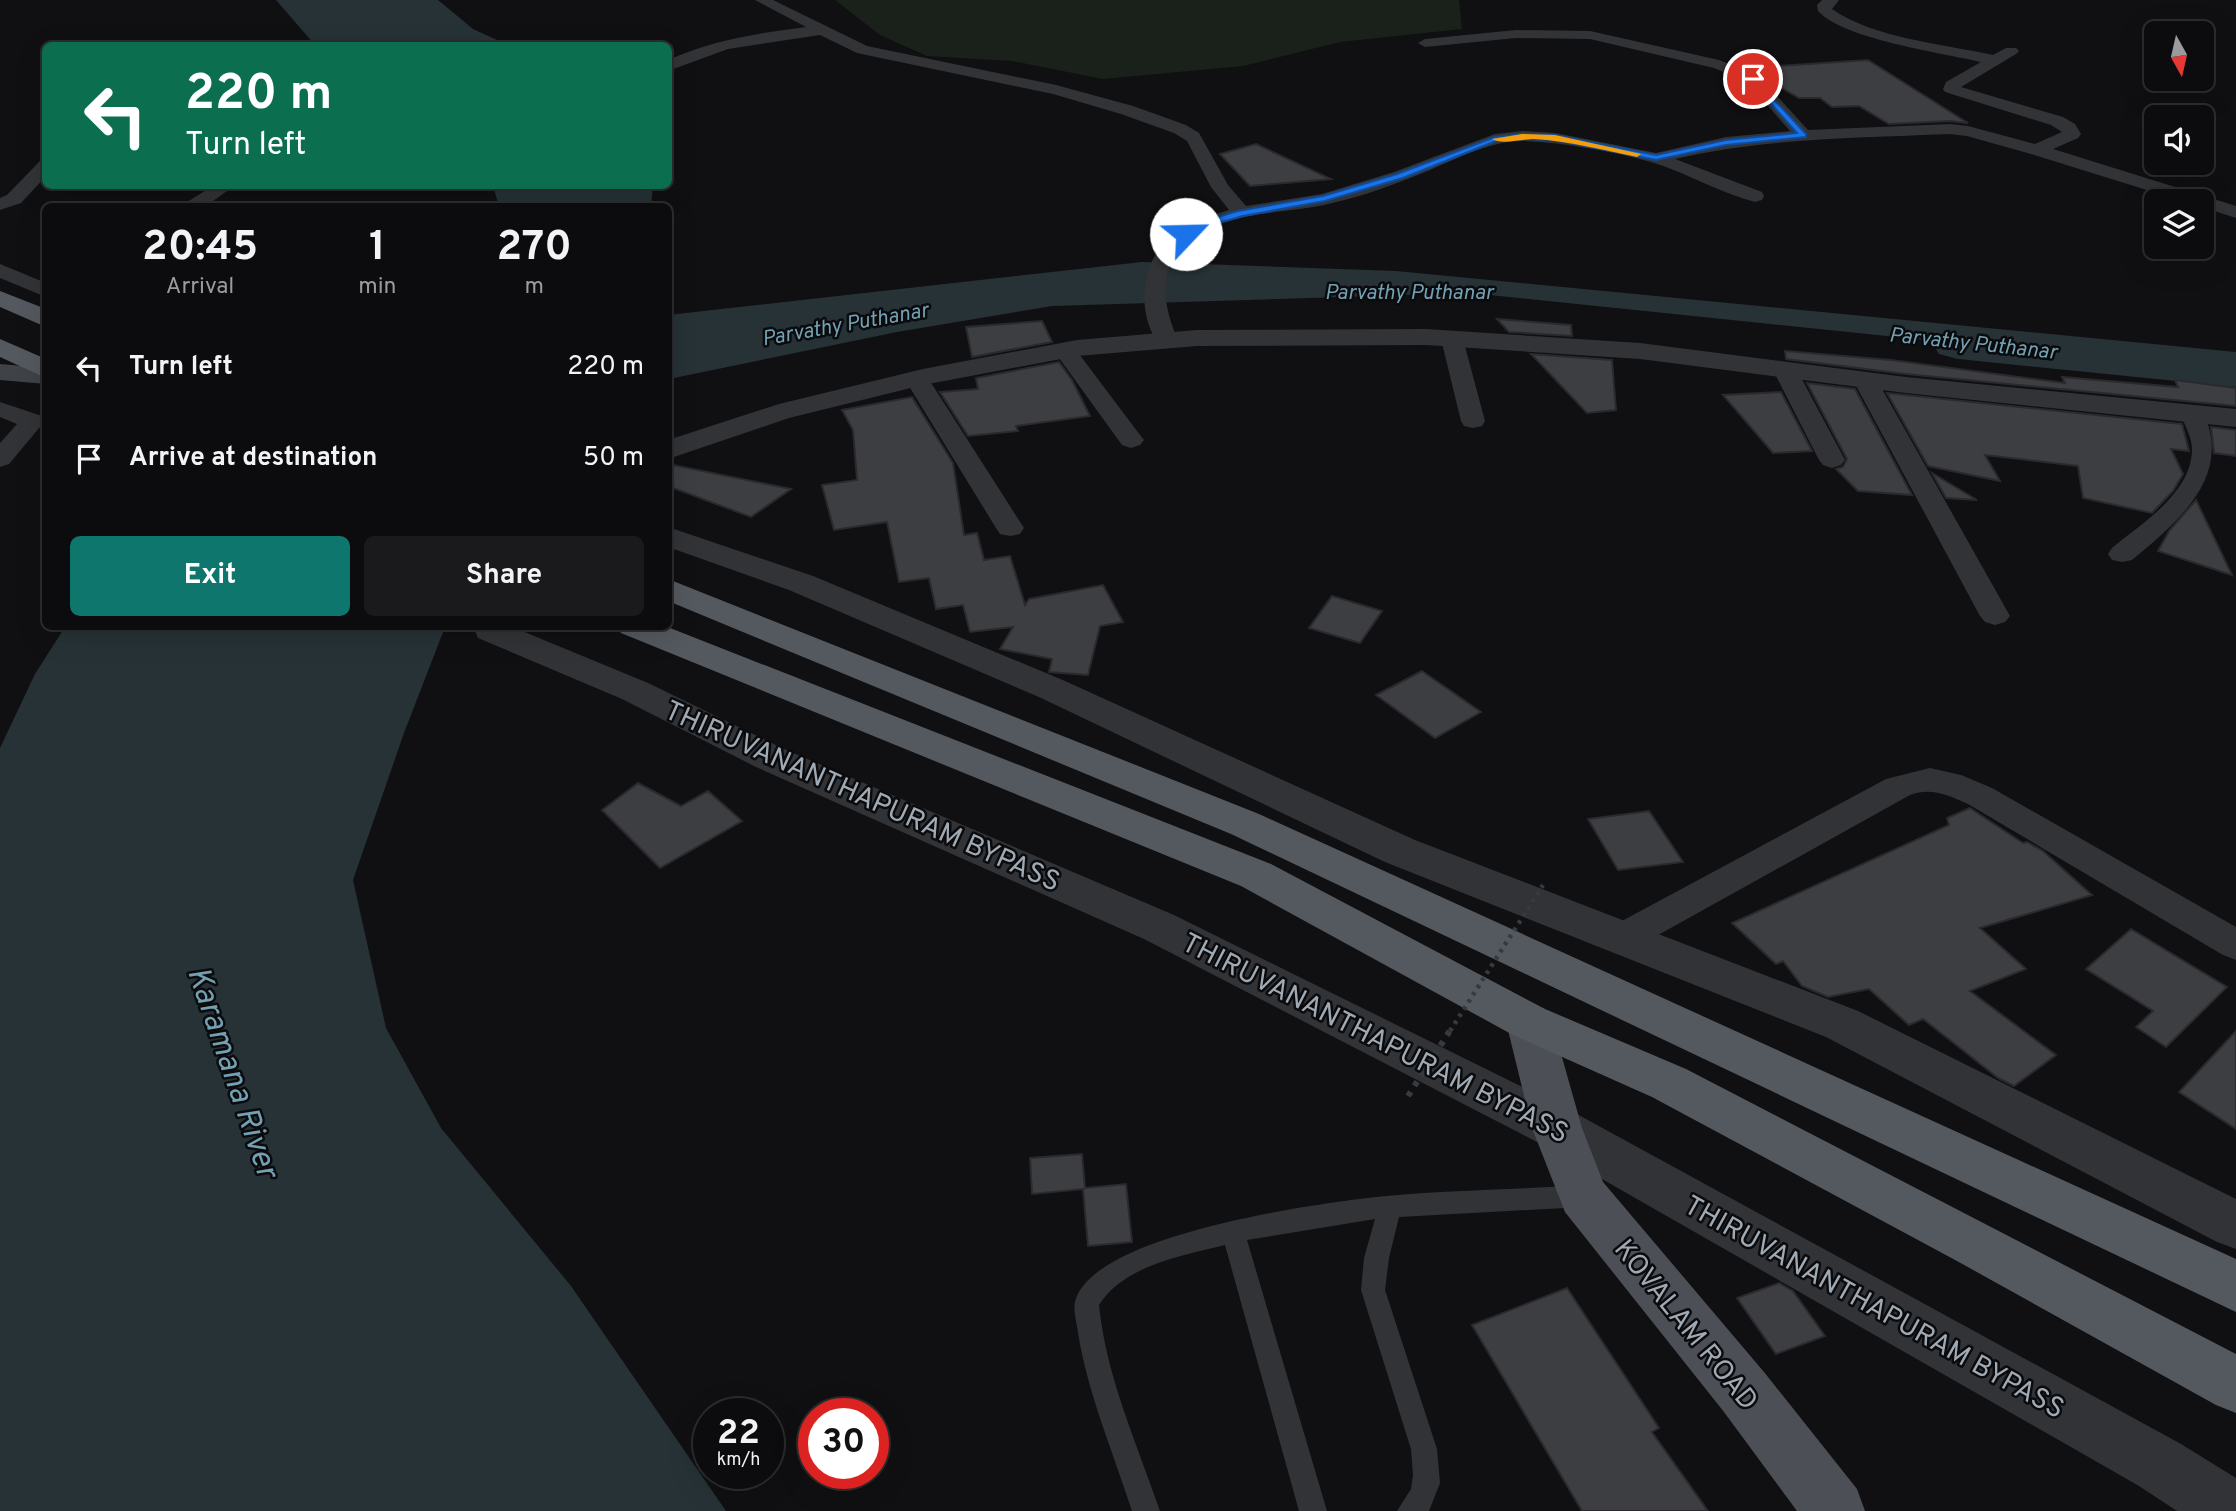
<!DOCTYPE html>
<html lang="en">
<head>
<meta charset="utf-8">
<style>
	body { margin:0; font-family:Overpass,sans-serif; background:#1a1a1c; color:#f1f3f6; height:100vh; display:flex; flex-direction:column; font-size:26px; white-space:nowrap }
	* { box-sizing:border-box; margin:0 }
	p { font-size:23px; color:#9a9b9e }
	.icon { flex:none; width:38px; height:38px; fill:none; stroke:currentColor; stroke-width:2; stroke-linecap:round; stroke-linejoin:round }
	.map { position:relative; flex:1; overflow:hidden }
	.drawer { position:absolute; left:42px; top:203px; width:630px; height:427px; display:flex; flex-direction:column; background:#0c0c0e; border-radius:10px; box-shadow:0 7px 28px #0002,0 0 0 2px #2c2c2e }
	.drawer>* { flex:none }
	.top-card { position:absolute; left:42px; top:42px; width:630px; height:147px; border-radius:10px; box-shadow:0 7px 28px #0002,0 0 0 2px #2c2c2e; background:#0b6e4f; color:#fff; overflow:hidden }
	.needle { width:46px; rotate:172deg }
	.buttons { position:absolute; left:2144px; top:21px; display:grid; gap:14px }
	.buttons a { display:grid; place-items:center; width:70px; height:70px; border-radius:10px; background:#0c0c0e; box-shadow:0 7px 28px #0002,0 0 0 2px #2c2c2e; font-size:35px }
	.speed { position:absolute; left:693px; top:1398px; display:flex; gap:14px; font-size:35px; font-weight:700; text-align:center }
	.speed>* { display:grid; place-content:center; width:91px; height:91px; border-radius:50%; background:#0c0c0e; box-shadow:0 7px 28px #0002,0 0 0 2px #2c2c2e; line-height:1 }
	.speed small { font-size:18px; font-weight:400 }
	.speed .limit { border:10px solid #d22; background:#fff; color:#111 }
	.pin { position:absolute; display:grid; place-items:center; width:60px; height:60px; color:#fff; margin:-30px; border:4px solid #fff; border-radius:50%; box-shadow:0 2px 7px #0007 }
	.me { position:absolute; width:77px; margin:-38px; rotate:66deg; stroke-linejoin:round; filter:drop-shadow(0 0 5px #0008) }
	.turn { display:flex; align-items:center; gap:24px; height:147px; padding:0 28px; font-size:32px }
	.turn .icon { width:91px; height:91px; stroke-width:2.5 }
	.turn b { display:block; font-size:49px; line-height:60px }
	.eta { display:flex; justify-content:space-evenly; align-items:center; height:119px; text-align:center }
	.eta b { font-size:42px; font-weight:700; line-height:49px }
	.button { display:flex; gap:14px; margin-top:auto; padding:14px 28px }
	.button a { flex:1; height:80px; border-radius:10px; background:#0f766e; color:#fff; font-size:28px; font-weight:700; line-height:80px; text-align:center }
	.button a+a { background:#1a1a1c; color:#f1f3f6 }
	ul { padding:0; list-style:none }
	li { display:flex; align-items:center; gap:21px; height:91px; padding:0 28px }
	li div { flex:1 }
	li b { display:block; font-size:26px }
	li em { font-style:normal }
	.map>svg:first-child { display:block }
	.green { fill:#1a211a }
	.water { fill:#263236 }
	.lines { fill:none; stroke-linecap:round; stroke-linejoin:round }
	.river { fill:#263236; fill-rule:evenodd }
	.building { fill:#3c3e42; stroke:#2a2a2e; stroke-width:2 }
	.service { fill:#313337; fill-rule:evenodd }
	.minor { fill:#313337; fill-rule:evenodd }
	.tertiary { fill:#313337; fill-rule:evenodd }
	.secondary { fill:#3f4247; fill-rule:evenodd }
	.primary { fill:#4c5056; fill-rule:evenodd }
	.trunk { fill:#54595f; fill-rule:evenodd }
	.path-bridge-far1 { stroke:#373a3e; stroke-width:4.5; stroke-dasharray:3.5 5; stroke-linecap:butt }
	.path-bridge { stroke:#373a3e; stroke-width:6; stroke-dasharray:5 7; stroke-linecap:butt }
	.route { fill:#1a73e8; stroke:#114b97; stroke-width:2 }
	.slow { fill:#f59e0b }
	.labels { text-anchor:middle; stroke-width:5; stroke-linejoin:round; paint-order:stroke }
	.far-water-label { font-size:21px; font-style:italic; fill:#73a1b3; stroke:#0b0b0d }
	.near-street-label { font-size:28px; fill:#a0aab4; stroke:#0b0b0d }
	.near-water-label { font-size:32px; font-style:italic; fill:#73a1b3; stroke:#0b0b0d }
</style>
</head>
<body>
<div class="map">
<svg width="2236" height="1511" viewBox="0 0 2236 1511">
	<rect width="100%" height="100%" fill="#101012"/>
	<!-- green -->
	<path class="green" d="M 835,0 L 1459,0 L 1462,29 L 1340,42 L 1243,66 L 1103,79 L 1012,61 L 927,56 L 880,35 Z"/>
	<!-- water -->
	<path class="water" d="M 276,0 L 438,0 L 473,29 L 508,45 L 315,45 Z
		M 493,186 L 653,186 L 651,206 L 499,206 Z
		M 1142,262 L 1396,271 L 2236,352 L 2236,372 L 1470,293 L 1052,306 L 897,332 L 669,379 L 668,315 Z
		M 65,627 L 445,627 L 404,733 L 353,880 L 386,1028 L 441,1128 L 571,1286 L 726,1511 L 0,1511 L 0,748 L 35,674 Z"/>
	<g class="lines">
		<!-- river -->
		<path class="river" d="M 1958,327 L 2236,355 L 2236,387 L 1958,359 L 1939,354 L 1932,343 L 1939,332 Z"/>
	</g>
	<!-- building -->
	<path class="building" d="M 1868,60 L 1968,123 L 1950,121 L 1889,124 L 1859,106 L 1832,107 L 1820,98 L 1799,98 L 1747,68 Z
		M 1256,144 L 1331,179 L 1250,186 L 1220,154 Z
		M 1497,319 L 1571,325 L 1572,336 L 1509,332 Z
		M 1042,321 L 1052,342 L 972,357 L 966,327 Z
		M 1785,351 L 1891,360 L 2065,383 L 2062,377 L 2178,387 L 2175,380 L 2236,388 L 2236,406 L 1906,374 L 1786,359 Z
		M 1531,354 L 1612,360 L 1616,410 L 1587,413 Z
		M 1059,362 L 1072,380 L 1090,416 L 1016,426 L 1018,431 L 968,436 L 940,392 L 978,389 L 976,378 Z
		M 1807,383 L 1855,389 L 1912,495 L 1858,491 L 1836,469 L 1843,467 L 1847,459 Z
		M 1781,392 L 1812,451 L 1773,453 L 1723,395 Z
		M 1887,393 L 2182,424 L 2189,451 L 2171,449 L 2183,474 L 2173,491 L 2152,513 L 2083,498 L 2078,466 L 1985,455 L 2000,481 L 1928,466 Z
		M 912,397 L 953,463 L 964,535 L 977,533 L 984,560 L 1010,556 L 1025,605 L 1029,599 L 1103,585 L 1123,622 L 1100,626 L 1088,675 L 1049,672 L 1052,659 L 1000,649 L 1013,627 L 970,632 L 963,605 L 936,609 L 929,578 L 899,582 L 887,522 L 834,530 L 822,485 L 857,480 L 853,430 L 842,410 Z
		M 2211,427 L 2236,430 L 2236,456 L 2214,453 Z
		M 668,464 L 791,489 L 751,517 L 668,486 Z
		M 1932,473 L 1977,500 L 1946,498 Z
		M 2196,500 L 2232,575 L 2158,551 L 2169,531 Z
		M 1332,596 L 1382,611 L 1360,643 L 1309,628 Z
		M 1422,671 L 1481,712 L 1435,738 L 1376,695 Z
		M 638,783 L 681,806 L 708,791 L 742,821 L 660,868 L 602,810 Z
		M 1970,808 L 2023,843 L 2027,842 L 2043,851 L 2092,895 L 1980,928 L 2026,969 L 1970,991 L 2056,1055 L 2014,1086 L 1998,1078 L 1923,1019 L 1909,1025 L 1869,989 L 1828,997 L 1802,986 L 1783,961 L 1776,964 L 1732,923 L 1949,825 L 1947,818 Z
		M 1649,811 L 1683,862 L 1618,870 L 1588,819 Z
		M 2131,929 L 2227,987 L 2166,1047 L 2136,1027 L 2153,1011 L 2086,969 Z
		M 2236,1031 L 2236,1129 L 2179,1092 Z
		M 1082,1154 L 1085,1188 L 1126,1184 L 1132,1242 L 1088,1246 L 1083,1189 L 1032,1194 L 1030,1158 Z
		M 1779,1283 L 1793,1291 L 1825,1336 L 1776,1354 L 1737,1298 Z
		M 1567,1288 L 1659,1428 L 1652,1432 L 1708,1511 L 1582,1511 L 1472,1325 Z"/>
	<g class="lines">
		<!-- service -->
		<path class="service" d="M 1583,1185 L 1591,1189 L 1595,1196 L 1591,1203 L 1583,1207 L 1399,1217 L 1389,1258 L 1385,1290 L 1437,1449 L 1440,1483 L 1429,1511 L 1397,1511 L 1411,1489 L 1413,1475 L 1411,1449 L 1361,1290 L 1364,1258 L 1375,1219 L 1247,1240 L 1327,1511 L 1299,1511 L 1225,1245 C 1183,1255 1123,1266 1099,1305 C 1106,1376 1137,1444 1160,1511 L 1132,1511 C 1113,1452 1088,1394 1078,1333 C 1077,1324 1073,1311 1075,1302 C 1091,1234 1315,1204 1376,1197 C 1445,1190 1514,1190 1583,1185 Z"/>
		<!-- minor -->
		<path class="minor" d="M 755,0 L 773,0 L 867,46 L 1056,85 L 1133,106 L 1186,125 L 1199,133 L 1228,185 L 1246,206 L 1322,194 L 1394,172 L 1495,134 L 1522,131 L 1555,133 L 1656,153 L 1726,137 L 1790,131 L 1747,82 L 1714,68 L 1590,39 L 1516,38 L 1425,47 L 1418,43 L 1425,39 L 1516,30 L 1590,31 L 1719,60 L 1759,76 L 1808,130 L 1950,124 L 1968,126 L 2035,144 L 2062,132 L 2051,125 L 1945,92 L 1943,89 L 1946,82 L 1981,62 C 1942,53 1843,39 1818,11 L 1817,5 L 1822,0 L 1839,0 L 1832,9 C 1873,38 1943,44 1993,55 L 2006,48 L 2016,48 L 2019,51 L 2016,54 L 1961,87 L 2063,117 L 2075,124 L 2081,134 L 2078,138 L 2053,149 L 2236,206 L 2236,218 L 2202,207 L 2202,201 L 2182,201 L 2031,154 L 1967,136 L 1950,134 C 1858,138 1765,138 1675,159 L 1762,192 L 1764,196 L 1762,200 L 1755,202 C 1719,193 1686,172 1651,162 C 1611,151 1566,143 1525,141 C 1486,140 1446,165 1410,178 C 1383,189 1352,199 1324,205 C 1280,214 1217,212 1183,246 C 1157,273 1164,309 1178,340 L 1175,345 L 1159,345 C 1133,307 1142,252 1182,227 C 1196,219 1213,215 1229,210 L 1211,187 L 1187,141 L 1174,133 L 1121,114 L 1053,94 L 857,53 L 820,35 L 728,49 L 668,71 L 668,60 C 712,40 758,33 806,27 Z
			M 46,160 L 46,176 L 21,203 L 0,210 L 0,198 L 7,195 L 40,161 Z
			M 213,186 L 234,186 L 206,206 L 185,206 L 187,202 Z
			M 0,264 L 46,283 L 46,297 L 0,278 Z
			M 1452,332 L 1460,334 L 1463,339 L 1485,421 L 1482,426 L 1473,428 L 1464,426 L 1461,421 L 1441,339 L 1444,334 Z
			M 1065,344 L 1073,346 L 1140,435 L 1144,440 L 1140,445 L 1131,448 L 1122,445 L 1054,351 L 1057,346 Z
			M 1785,363 L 1793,365 L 1797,370 L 1845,460 L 1841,465 L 1832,468 L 1823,465 L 1819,460 L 1773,370 L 1777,365 Z
			M 916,371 L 924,373 L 928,378 L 1024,528 L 1020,534 L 1010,536 L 1000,534 L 996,528 L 904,378 L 908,373 Z
			M 1865,373 L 1873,375 L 1877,380 L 2010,616 L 2005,622 L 1995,625 L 1985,622 L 1980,616 L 1853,380 L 1857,375 Z
			M 0,402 L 42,416 L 45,421 L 9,464 L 0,467 L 0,443 L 17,424 L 0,417 Z
			M 2192,406 L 2201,408 C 2236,474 2179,521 2132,560 L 2122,562 L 2112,560 L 2108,554 L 2112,548 C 2142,523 2192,493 2192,449 C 2192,437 2184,424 2180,413 L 2183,408 Z
			M 1930,768 L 1961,775 L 1992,788 L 2236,927 L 2236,960 L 2223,955 L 1968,804 C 1948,795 1931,787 1910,795 L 1633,949 L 1620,954 L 1607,949 L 1601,939 L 1607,929 L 1886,779 Z"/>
		<!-- tertiary -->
		<path class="tertiary" d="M 1426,329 L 1640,343 L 1906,377 L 2236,409 L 2236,427 L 1906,393 L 1640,359 L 1426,345 L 1197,346 L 1077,356 L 923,385 L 789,418 L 668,459 L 668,440 L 779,404 L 923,369 L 1077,340 L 1197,330 Z
			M 668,527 L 813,576 L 1065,681 L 1415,840 L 1858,1011 L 2236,1199 L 2236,1249 L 2217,1242 L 1826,1037 L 1385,862 L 1039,697 L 789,590 L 668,547 Z
			M 473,626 L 510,626 L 648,683 L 784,749 L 1174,915 L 1575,1113 L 2181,1444 L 2236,1478 L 2236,1511 L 2177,1511 L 2139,1486 L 1539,1143 L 1144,939 L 756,767 L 622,699 L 478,638 Z"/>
		<!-- secondary -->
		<path class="secondary" d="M 0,364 L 46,368 L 46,384 L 0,380 Z"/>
		<!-- primary -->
		<path class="primary" d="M 1529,1003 L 1545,1009 L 1552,1022 L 1582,1128 L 1603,1182 L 1764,1372 L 1857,1489 L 1865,1511 L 1797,1511 L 1724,1412 L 1565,1212 L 1532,1128 L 1506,1022 L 1513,1009 Z"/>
		<!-- trunk -->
		<path class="trunk" d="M 0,291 L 46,309 L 46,327 L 0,307 Z
			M 0,339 L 46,359 L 46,378 L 0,357 Z
			M 668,579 L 1259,814 L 2236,1259 L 2236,1312 L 1231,834 L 668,601 Z
			M 616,626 L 665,626 L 1271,864 L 1545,1009 L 1686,1069 L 2236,1354 L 2236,1413 L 2216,1405 L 1957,1261 L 1652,1097 L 1513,1035 L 1241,886 L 621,633 Z"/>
		<!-- path-bridge-far1 -->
		<path class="path-bridge-far1" d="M 1450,1031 L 1543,885"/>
		<!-- path-bridge -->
		<path class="path-bridge" d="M 1408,1096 L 1451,1029"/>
	</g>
	<!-- route -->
	<path class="route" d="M 1753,77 L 1806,134 L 1806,137 L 1726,145 L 1656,160 L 1555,140 L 1522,139 L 1496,141 L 1403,178 L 1325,201 L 1243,216 L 1201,228 L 1189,236 L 1181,234 L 1194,224 L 1238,211 L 1323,196 L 1397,174 L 1495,137 L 1522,134 L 1555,135 L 1656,155 L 1726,140 L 1797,133 L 1751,81 Z"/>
	<!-- slow -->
	<path class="slow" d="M 1522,134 L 1555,135 L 1641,154 L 1637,157 C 1603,150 1569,141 1534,139 C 1522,139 1502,145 1492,139 Z"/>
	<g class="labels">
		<!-- far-water labels -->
		<g class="far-water-label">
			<text x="1409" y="299">Parvathy Puthanar</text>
			<text transform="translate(845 324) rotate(-10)" y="7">Parvathy Puthanar</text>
			<text transform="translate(1973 343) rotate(6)" y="7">Parvathy Puthanar</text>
		</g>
		<!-- near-street labels -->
		<g class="near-street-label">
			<text transform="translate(863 795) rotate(24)" y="10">THIRUVANANTHAPURAM BYPASS</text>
			<text transform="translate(1376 1037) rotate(27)" y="10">THIRUVANANTHAPURAM BYPASS</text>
			<text transform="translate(1875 1306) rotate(29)" y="10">THIRUVANANTHAPURAM BYPASS</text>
			<text transform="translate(1687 1324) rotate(51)" y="10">KOVALAM ROAD</text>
		</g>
		<!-- near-water labels -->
		<g class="near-water-label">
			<text transform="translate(234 1072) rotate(71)" y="11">Karamana River</text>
		</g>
	</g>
</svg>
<div class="buttons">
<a><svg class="needle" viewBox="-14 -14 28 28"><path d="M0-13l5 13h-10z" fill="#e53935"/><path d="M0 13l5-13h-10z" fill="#9a9b9e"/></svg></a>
<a><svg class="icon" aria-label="sound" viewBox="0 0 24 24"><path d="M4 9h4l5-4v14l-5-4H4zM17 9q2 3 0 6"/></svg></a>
<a><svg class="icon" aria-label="layers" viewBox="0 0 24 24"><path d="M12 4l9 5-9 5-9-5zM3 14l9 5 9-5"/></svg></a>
</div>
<div class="speed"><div>22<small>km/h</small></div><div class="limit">30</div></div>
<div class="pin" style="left:1753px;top:79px;background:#d93025"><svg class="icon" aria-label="arrive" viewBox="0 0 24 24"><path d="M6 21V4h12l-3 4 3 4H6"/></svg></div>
<svg class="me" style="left:1186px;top:234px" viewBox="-20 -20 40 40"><circle r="19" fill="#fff"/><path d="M0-13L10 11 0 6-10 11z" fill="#1a73e8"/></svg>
<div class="top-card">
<div class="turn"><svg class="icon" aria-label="left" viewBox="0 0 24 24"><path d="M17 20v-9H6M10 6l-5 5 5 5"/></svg><div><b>220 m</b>Turn left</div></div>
</div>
<section class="drawer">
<div class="eta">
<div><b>20:45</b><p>Arrival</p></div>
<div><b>1</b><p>min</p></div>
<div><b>270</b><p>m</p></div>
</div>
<ul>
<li><svg class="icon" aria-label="left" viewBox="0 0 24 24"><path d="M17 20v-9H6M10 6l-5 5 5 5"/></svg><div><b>Turn left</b></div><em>220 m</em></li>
<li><svg class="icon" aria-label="arrive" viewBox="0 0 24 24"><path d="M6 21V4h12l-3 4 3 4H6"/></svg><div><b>Arrive at destination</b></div><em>50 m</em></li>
</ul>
<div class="button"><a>Exit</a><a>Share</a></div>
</section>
</div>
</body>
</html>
